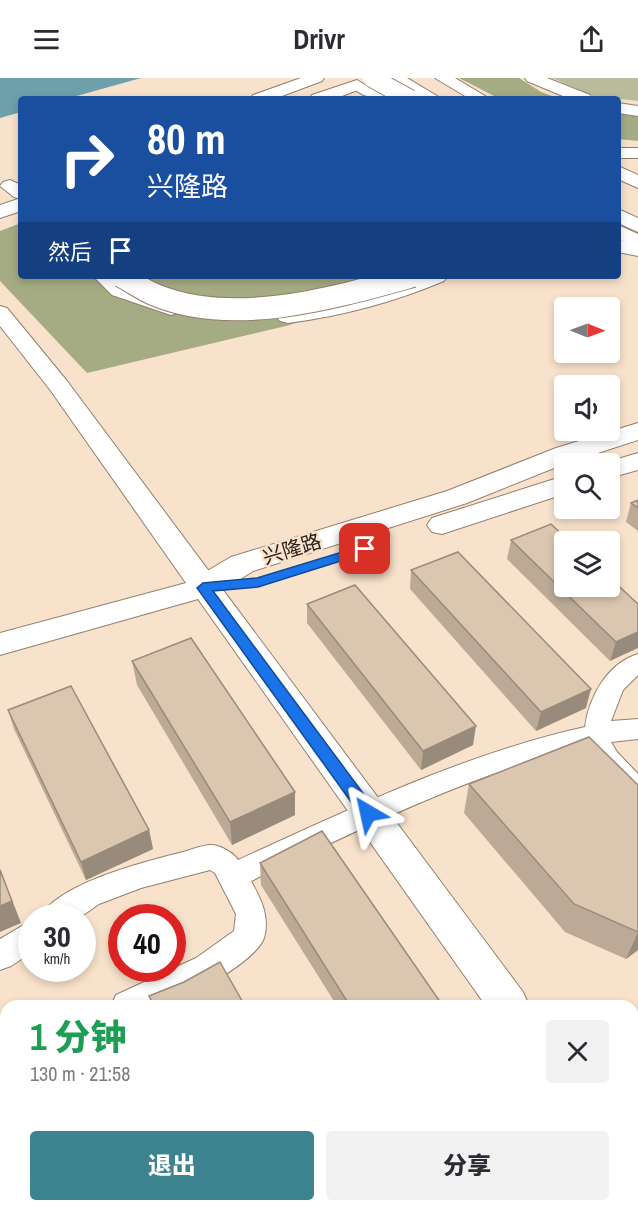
<!DOCTYPE html>
<html lang="zh">
<head>
<meta charset="utf-8">
<style>
	body { margin:0; font-family:"Archivo Narrow","Noto Sans SC",sans-serif; background:#f2f2f3; color:#2b2b33; height:100vh; display:flex; flex-direction:column; font-size:22px; white-space:nowrap }
	* { box-sizing:border-box; margin:0 }
	p { font-size:20px; color:#7c7c81 }
	.icon { flex:none; width:33px; height:33px; fill:none; stroke:currentColor; stroke-width:2; stroke-linecap:round; stroke-linejoin:round }
	.map { position:relative; flex:1; overflow:hidden }
	.details { position:absolute; left:0px; top:922px; width:639px; height:212px; display:flex; flex-direction:column; background:#fff; border-radius:18px 18px 0 0; box-shadow:0 3px 9px #0003 }
	.details>* { flex:none }
	.banner { position:absolute; left:18px; top:18px; width:603px; height:183px; border-radius:6px; box-shadow:0 3px 9px #0003; background:#1a4fa0; color:#fff; overflow:hidden }
	.needle { width:39px; rotate:91deg }
	.controls { position:absolute; left:554px; top:219px; display:grid; gap:12px }
	.controls a { display:grid; place-items:center; width:66px; height:66px; border-radius:6px; background:#fff; box-shadow:0 3px 9px #0003; font-size:30px }
	.speed { position:absolute; left:18px; top:826px; display:flex; gap:12px; font-size:30px; font-weight:700; text-align:center }
	.speed>* { display:grid; place-content:center; width:78px; height:78px; border-radius:50%; background:#fff; box-shadow:0 3px 9px #0003; line-height:1 }
	.speed small { font-size:15px; font-weight:400 }
	.speed .limit { border:9px solid #d22; background:#fff; color:#111 }
	.pin { position:absolute; display:grid; place-items:center; width:51px; height:51px; color:#fff; margin:-26px; border-radius:12px; box-shadow:0 3px 9px #0006 }
	.me { position:absolute; width:66px; margin:-33px; rotate:324deg; stroke-linejoin:round; filter:drop-shadow(0 0 4px #0008) }
	.turn { display:flex; align-items:center; gap:21px; height:126px; padding:0 30px; font-size:27px }
	.turn .icon { width:78px; height:78px; stroke-width:2.5 }
	.turn b { display:block; font-size:42px; line-height:51px }
	.then { display:flex; align-items:center; height:57px; padding:0 30px; background:#0003; gap:12px; font-size:22px }
	.round { display:grid; place-items:center; flex:none; width:63px; height:63px; border-radius:6px; background:#f2f2f3 }
	.summary { display:flex; align-items:center; justify-content:space-between; height:102px; padding:0 30px }
	h1 { font-size:36px; font-weight:800; line-height:45px; color:#1e9e55 }
	.action { display:flex; gap:12px; margin-top:auto; padding:12px 30px }
	.action a { flex:1; height:69px; border-radius:6px; background:#3d828f; color:#fff; font-size:24px; font-weight:800; line-height:69px; text-align:center }
	.action a+a { background:#f2f2f3; color:#2b2b33 }
	header { display:flex; justify-content:space-between; align-items:center; height:78px; padding:0 30px; background:#fff; font-size:27px; font-weight:800 }
	.map>svg:first-child { display:block }
	.green { fill:#b9bd9c }
	.forest { fill:#a5ab83 }
	.water { fill:#6ea0ab }
	.lines { fill:none; stroke-linecap:round; stroke-linejoin:round }
	.service-casing { stroke:#927f6a; stroke-width:2 }
	.minor-casing { stroke:#927f6a; stroke-width:2 }
	.tertiary-casing { stroke:#927f6a; stroke-width:2 }
	.secondary-casing { stroke:#927f6a; stroke-width:2 }
	.primary-casing { stroke:#927f6a; stroke-width:2 }
	.trunk-casing { stroke:#927f6a; stroke-width:2 }
	.service { fill:#fff; fill-rule:evenodd }
	.minor { fill:#fff; fill-rule:evenodd }
	.tertiary { fill:#fff; fill-rule:evenodd }
	.secondary { fill:#fff; fill-rule:evenodd }
	.primary { fill:#fff; fill-rule:evenodd }
	.trunk { fill:#fff; fill-rule:evenodd }
	.trunk-bridge-far1-casing { stroke:#927f6a; stroke-width:20; stroke-linecap:butt }
	.trunk-bridge-casing { stroke:#927f6a; stroke-width:24; stroke-linecap:butt }
	.trunk-bridge-far1 { stroke:#fff; stroke-width:18 }
	.trunk-bridge { stroke:#fff; stroke-width:22 }
	.wall { fill:#bcaa97 }
	.shaded-wall { fill:#998b7b }
	.building { fill:#dbc6b0; stroke:#998b7b; stroke-width:1.5 }
	.route { fill:#1a73e8; stroke:#114b97; stroke-width:1.5 }
	.labels { text-anchor:middle; stroke-width:5; stroke-linejoin:round; paint-order:stroke }
	.street-label { font-size:20px; fill:#2b231a; stroke:#f8e2cb }
</style>
</head>
<body>
<header><svg class="icon" aria-label="menu" viewBox="0 0 24 24"><path d="M4 6h16M4 12h16M4 18h16"/></svg>Drivr<svg class="icon" aria-label="share" viewBox="0 0 24 24"><path d="M12 15V3M7 8l5-5 5 5M5 13v7h14v-7"/></svg></header>
<div class="map">
<svg width="638" height="1133" viewBox="0 0 638 1133">
	<rect width="100%" height="100%" fill="#f8e2cb"/>
	<!-- green -->
	<path class="green" d="M 552,0 L 638,0 L 638,23 L 593,18 Z"/>
	<!-- forest -->
	<path class="forest" d="M 459,0 L 519,0 L 541,14 L 560,21 L 500,21 Z
		M 618,32 L 638,34 L 638,63 L 618,61 Z
		M 21,145 L 21,198 L 445,198 L 286,248 L 87,295 L 0,203 L 0,153 Z"/>
	<!-- water -->
	<path class="water" d="M 0,0 L 141,0 L 66,21 L 21,21 L 21,34 L 0,40 Z"/>
	<g class="lines">
		<!-- service casing -->
		<g class="service-casing">
			<path id="service" d="M 471,1128 L 495,1128 L 493,1133 L 469,1133 Z
				M 552,1128 L 576,1128 L 578,1133 L 554,1133 Z"/>
		</g>
		<!-- minor casing -->
		<g class="minor-casing">
			<path id="minor" d="M 638,576 L 638,597 L 623,612 L 611,643 L 638,641 L 638,661 L 611,664 L 617,674 L 638,696 L 638,724 C 616,717 596,689 586,668 C 469,696 359,752 251,803 C 261,821 270,839 264,860 C 257,882 184,924 162,928 C 147,932 125,930 111,928 L 116,917 L 196,880 L 234,853 L 236,836 L 215,795 L 210,792 L 141,810 L 99,826 L 79,840 L 40,840 C 56,806 144,784 179,775 C 189,773 201,767 211,767 C 220,767 234,775 238,782 C 350,731 464,676 585,649 C 589,618 608,585 638,576 Z
				M 32,842 L 32,874 L 11,888 L 0,892 L 0,861 Z
				M 638,942 L 638,975 L 633,977 L 633,944 Z
				M 6,968 L 6,1000 L 0,1003 L 0,969 Z
				M 297,1128 L 340,1128 L 338,1133 L 295,1133 Z"/>
		</g>
		<!-- tertiary casing -->
		<g class="tertiary-casing">
			<path id="tertiary" d="M 357,3 L 387,18 L 390,21 C 374,21 361,19 350,7 Z
				M 618,147 L 638,156 L 638,170 L 618,161 Z
				M 0,228 L 7,230 L 67,303 L 523,914 L 529,928 L 486,928 L 198,521 L 0,577 L 0,555 L 186,505 L 51,313 L 0,248 Z
				M 633,1074 L 638,1076 L 638,1124 L 633,1122 Z"/>
		</g>
		<!-- secondary casing -->
		<g class="secondary-casing">
			<path id="secondary" d="M 435,0 L 455,0 L 490,21 L 470,21 Z
				M 618,88 L 638,97 L 638,110 L 618,101 Z
				M 638,345 L 638,362 L 564,386 L 467,425 L 253,493 L 214,518 L 203,521 L 192,518 L 187,510 L 192,502 L 231,479 L 447,413 L 556,370 Z
				M 638,375 L 638,392 L 609,400 L 609,386 L 601,386 Z
				M 564,398 L 564,416 L 442,456 L 432,454 L 427,447 L 432,440 Z"/>
		</g>
		<!-- primary casing -->
		<g class="primary-casing">
			<path id="primary" d="M 301,0 L 324,0 L 322,3 L 274,21 L 251,21 L 253,17 Z
				M 357,2 L 365,7 L 363,10 L 334,21 L 310,21 L 312,17 Z
				M 21,120 L 21,133 L 0,140 L 0,127 Z"/>
		</g>
		<!-- trunk casing -->
		<g class="trunk-casing">
			<path id="trunk" d="M 387,0 L 407,0 L 442,21 L 422,21 Z
				M 525,0 L 547,0 L 590,17 L 592,21 L 570,21 L 527,3 Z
				M 618,25 L 638,28 L 638,38 L 618,35 Z
				M 618,70 L 638,70 L 638,80 L 618,80 Z
				M 10,102 L 21,107 L 21,121 L 14,119 L 0,108 L 3,104 Z
				M 618,131 L 638,140 L 638,154 L 618,145 Z
				M 618,162 L 638,166 L 638,178 L 618,174 Z
				M 93,198 L 117,198 L 128,207 L 179,225 L 182,230 L 179,235 L 171,237 L 112,217 Z
				M 417,198 L 447,198 L 444,203 C 394,224 342,238 288,245 L 280,243 L 276,238 L 280,233 L 356,219 Z"/>
		</g>
		<!-- service -->
		<use href="#service" class="service"/>
		<!-- minor -->
		<use href="#minor" class="minor"/>
		<!-- tertiary -->
		<use href="#tertiary" class="tertiary"/>
		<!-- secondary -->
		<use href="#secondary" class="secondary"/>
		<!-- primary -->
		<use href="#primary" class="primary"/>
		<!-- trunk -->
		<use href="#trunk" class="trunk"/>
		<!-- trunk-bridge-far1 casing -->
		<g class="trunk-bridge-far1-casing">
			<path id="trunk-bridge-far1" d="M 372,0 L 410,21"/>
		</g>
		<!-- trunk-bridge casing -->
		<g class="trunk-bridge-casing">
			<path id="trunk-bridge" d="M 121,198 C 132,204 142,211 153,216 C 232,250 334,220 413,198"/>
		</g>
		<!-- trunk-bridge-far1 -->
		<use href="#trunk-bridge-far1" class="trunk-bridge-far1"/>
		<!-- trunk-bridge -->
		<use href="#trunk-bridge" class="trunk-bridge"/>
	</g>
	<!-- wall -->
	<path class="wall" d="M 638,422 L 638,453 L 626,444 L 631,425 Z
		M 511,462 L 638,526 L 610,583 L 507,481 Z
		M 411,492 L 586,630 L 536,653 L 410,511 Z
		M 307,526 L 473,667 L 421,692 L 307,545 Z
		M 132,583 L 295,714 L 295,737 L 232,767 L 137,607 Z
		M 8,632 L 149,752 L 153,771 L 86,802 L 14,651 Z
		M 469,706 L 638,707 L 638,872 L 626,881 L 565,854 L 464,735 Z
		M 260,785 L 443,928 L 337,928 L 261,807 Z"/>
	<!-- shaded-wall -->
	<path class="shaded-wall" d="M 638,554 L 638,570 L 610,583 L 616,564 Z
		M 591,611 L 586,630 L 536,653 L 541,634 Z
		M 476,648 L 473,667 L 421,692 L 423,673 Z
		M 295,714 L 295,737 L 232,767 L 230,744 Z
		M 149,752 L 153,771 L 86,802 L 81,784 Z
		M 0,791 L 21,845 L 0,854 Z
		M 638,853 L 638,872 L 626,881 L 638,854 Z
		M 136,1128 L 139,1128 L 141,1133 L 128,1133 Z"/>
	<!-- building -->
	<path class="building" d="M 638,422 L 638,430 L 631,425 Z
		M 551,446 L 570,464 L 564,464 L 564,508 L 609,508 L 609,499 L 638,526 L 638,554 L 616,564 L 511,462 Z
		M 458,474 L 591,611 L 541,634 L 411,492 Z
		M 355,507 L 476,648 L 423,673 L 307,526 Z
		M 191,560 L 295,714 L 230,744 L 132,583 Z
		M 71,608 L 149,752 L 81,784 L 8,632 Z
		M 589,659 L 638,707 L 638,854 L 574,826 L 469,706 Z
		M 322,753 L 443,928 L 350,928 L 260,785 Z
		M 0,792 L 12,823 L 0,828 Z
		M 220,884 L 245,928 L 154,928 L 149,918 L 184,904 Z
		M 6,991 L 6,1046 L 0,1030 L 0,994 Z
		M 37,1128 L 136,1128 L 128,1133 L 39,1133 Z
		M 548,1128 L 550,1128 L 553,1133 L 540,1133 Z"/>
	<!-- route -->
	<path class="route" d="M 365,467 L 371,471 L 369,474 L 258,509 L 213,513 L 374,730 L 376,735 L 374,739 L 368,741 L 362,739 L 197,510 L 203,505 L 257,500 Z"/>
	<g class="labels">
		<!-- street labels -->
		<g class="street-label">
			<text transform="translate(292 471) rotate(-17)" y="7">兴隆路</text>
		</g>
	</g>
</svg>
<div class="controls">
<a><svg class="needle" viewBox="-14 -14 28 28"><path d="M0-13l5 13h-10z" fill="#e53935"/><path d="M0 13l5-13h-10z" fill="#7c7c81"/></svg></a>
<a><svg class="icon" aria-label="sound" viewBox="0 0 24 24"><path d="M4 9h4l5-4v14l-5-4H4zM17 9q2 3 0 6"/></svg></a>
<a><svg class="icon" aria-label="search" viewBox="0 0 24 24"><circle cx="10" cy="10" r="6"/><path d="M15 15l6 6"/></svg></a>
<a><svg class="icon" aria-label="layers" viewBox="0 0 24 24"><path d="M12 4l9 5-9 5-9-5zM3 14l9 5 9-5"/></svg></a>
</div>
<div class="speed"><div>30<small>km/h</small></div><div class="limit">40</div></div>
<div class="pin" style="left:365px;top:471px;background:#d93025"><svg class="icon" aria-label="arrive" viewBox="0 0 24 24"><path d="M6 21V4h12l-3 4 3 4H6"/></svg></div>
<svg class="me" style="left:368px;top:735px" viewBox="-20 -20 40 40"><path d="M0-17L14 15 0 8-14 15z" fill="#1a73e8" stroke="#fff" stroke-width="4"/></svg>
<div class="banner">
<div class="turn"><svg class="icon" aria-label="right" viewBox="0 0 24 24"><path d="M7 20v-9h11M14 6l5 5-5 5"/></svg><div><b>80 m</b>兴隆路</div></div>
<div class="then">然后<svg class="icon" aria-label="arrive" viewBox="0 0 24 24"><path d="M6 21V4h12l-3 4 3 4H6"/></svg></div>
</div>
<section class="details">
<div class="summary"><div><h1>1 分钟</h1><p>130 m · 21:58</p></div><a class="round"><svg class="icon" aria-label="close" viewBox="0 0 24 24"><path d="M6 6l12 12M18 6L6 18"/></svg></a></div>
<div class="action"><a>退出</a><a>分享</a></div>
</section>
</div>
</body>
</html>
